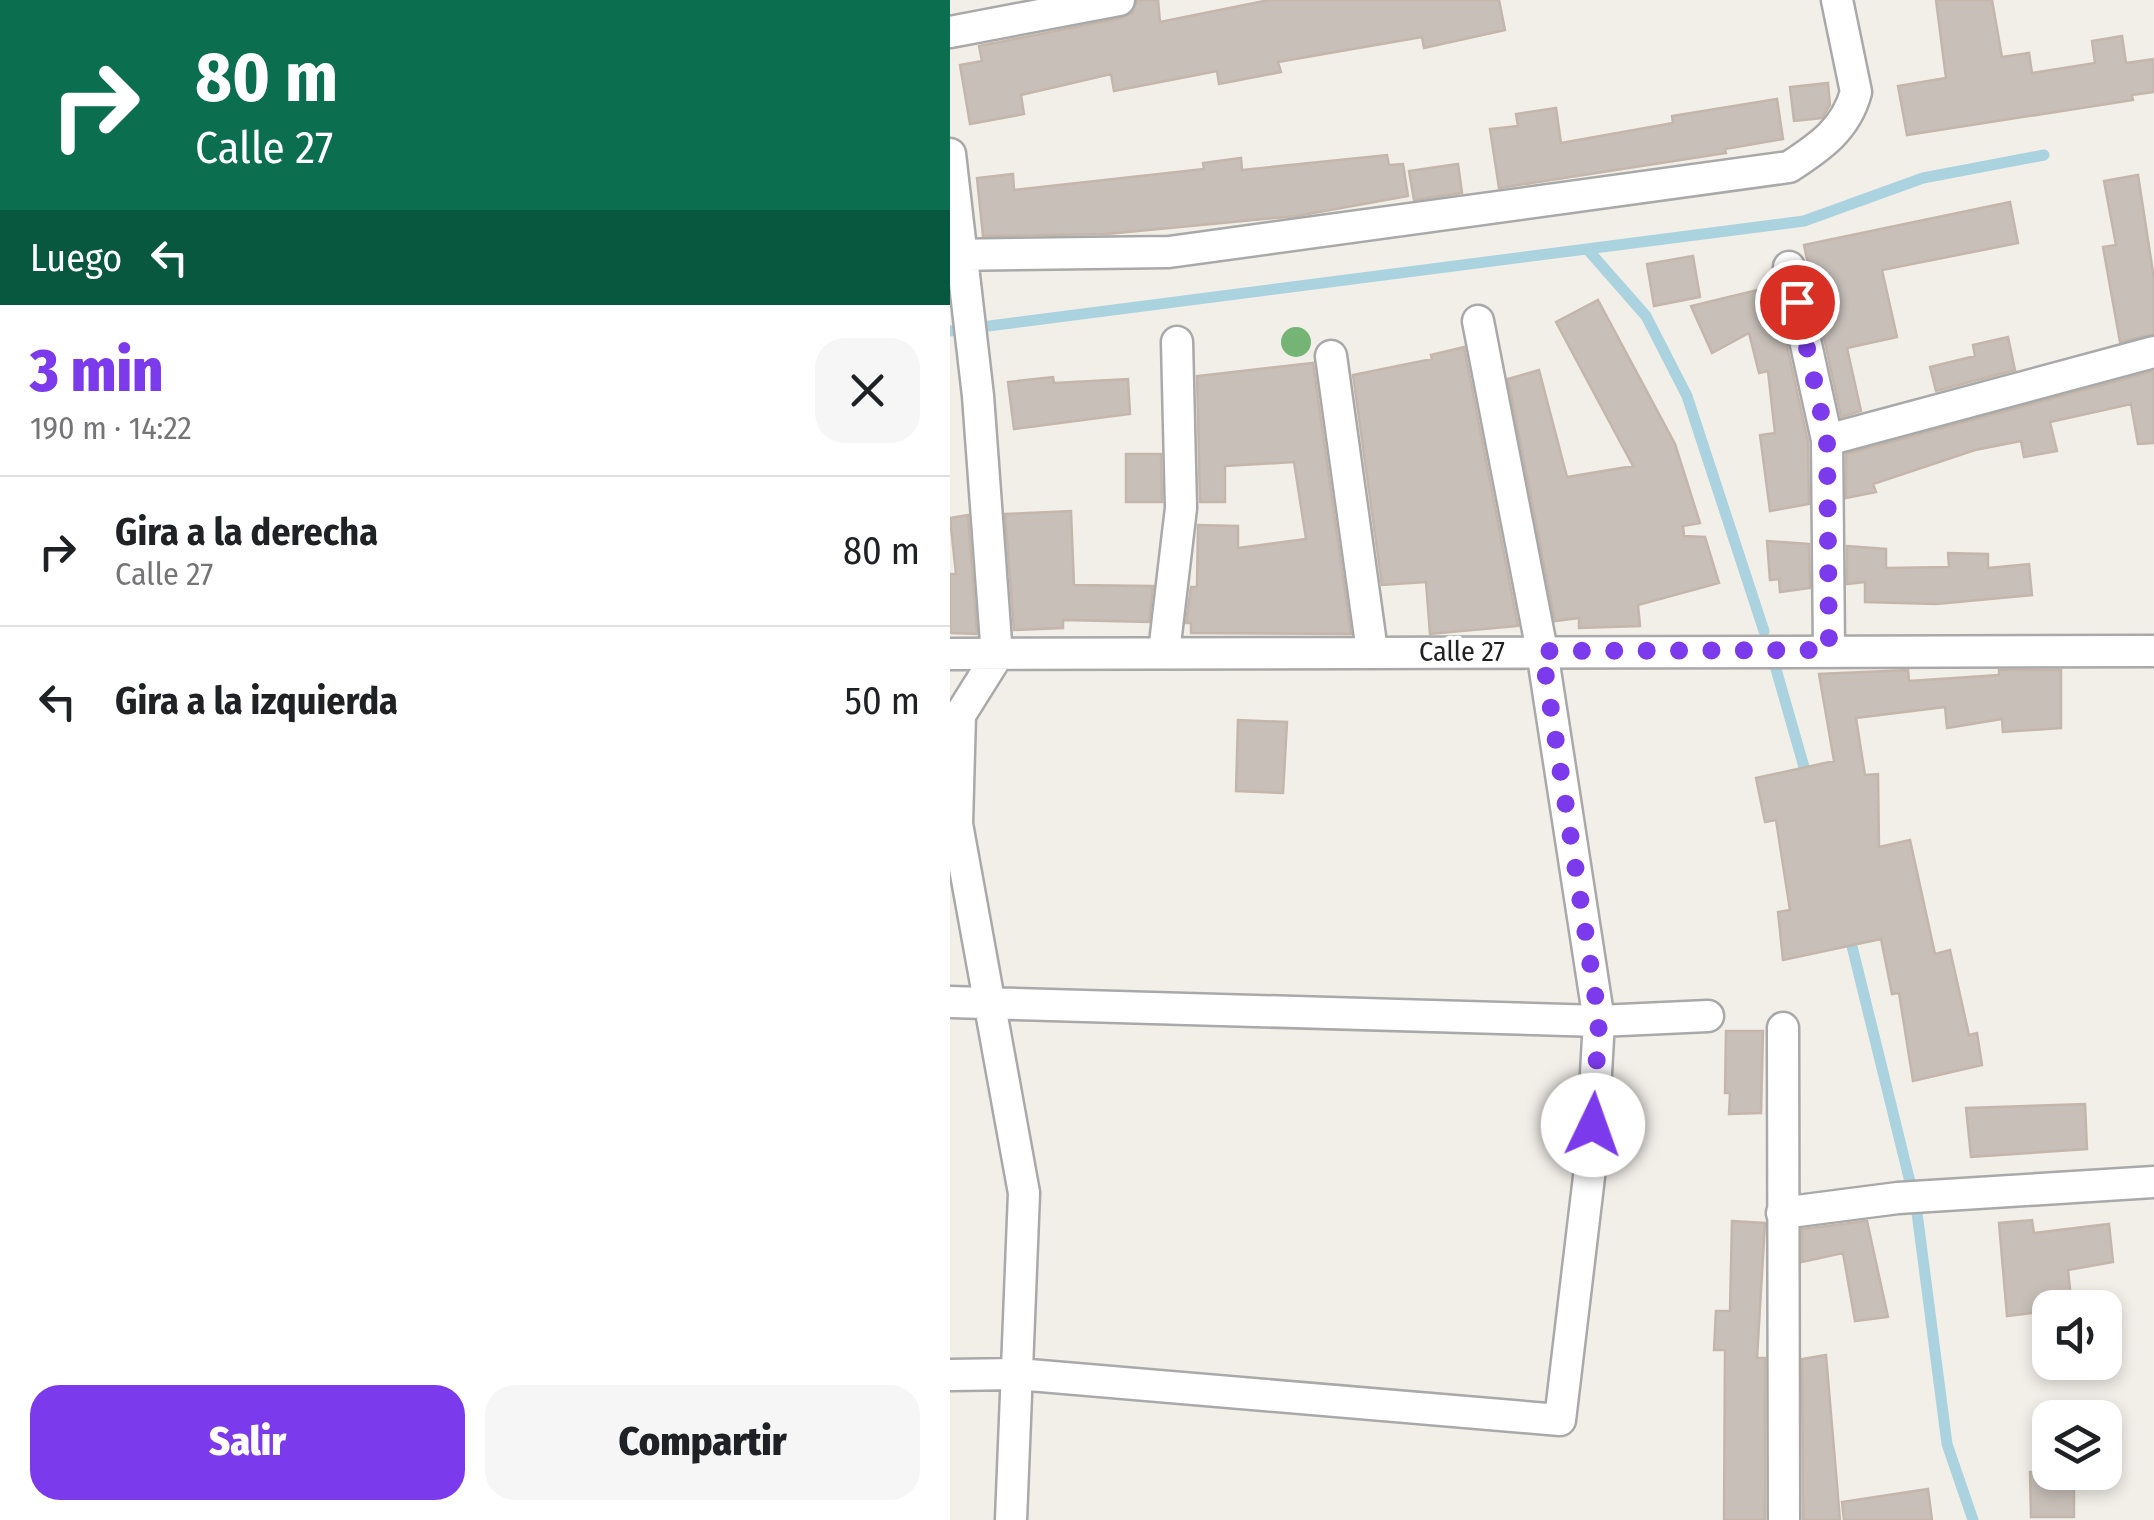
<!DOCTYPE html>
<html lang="es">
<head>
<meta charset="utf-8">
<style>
	body { margin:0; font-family:"Fira Sans Condensed",sans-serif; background:#f6f6f6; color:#202124; height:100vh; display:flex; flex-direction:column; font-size:38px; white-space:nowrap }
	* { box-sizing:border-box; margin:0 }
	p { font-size:32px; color:#757577 }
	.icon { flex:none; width:55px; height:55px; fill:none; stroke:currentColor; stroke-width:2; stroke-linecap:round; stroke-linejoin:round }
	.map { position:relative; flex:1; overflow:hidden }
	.panel { display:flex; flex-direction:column; background:#fff; width:950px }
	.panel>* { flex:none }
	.banner { background:#0b6e4f; color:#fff; overflow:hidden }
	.fabs { position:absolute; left:1082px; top:1290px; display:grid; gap:20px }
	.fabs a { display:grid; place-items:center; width:90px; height:90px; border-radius:20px; background:#fff; box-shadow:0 5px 15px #0003; font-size:50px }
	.pin { position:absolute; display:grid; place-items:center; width:85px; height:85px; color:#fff; margin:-42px; border:5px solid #fff; border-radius:50%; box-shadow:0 2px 10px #0007 }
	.me { position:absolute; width:110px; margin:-55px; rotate:3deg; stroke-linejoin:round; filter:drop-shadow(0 0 8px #0008) }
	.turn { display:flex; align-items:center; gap:35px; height:210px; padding:0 30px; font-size:45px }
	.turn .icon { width:130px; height:130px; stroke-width:2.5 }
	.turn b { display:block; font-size:70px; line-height:85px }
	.then { display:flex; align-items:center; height:95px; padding:0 30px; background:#0003; gap:20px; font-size:38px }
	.round { display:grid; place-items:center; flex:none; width:105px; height:105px; border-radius:30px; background:#f6f6f6 }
	.summary { display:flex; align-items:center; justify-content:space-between; height:170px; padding:0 30px }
	h1 { font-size:60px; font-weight:800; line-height:75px; color:#7c3aed }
	.button { display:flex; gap:20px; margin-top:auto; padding:20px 30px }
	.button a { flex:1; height:115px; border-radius:30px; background:#7c3aed; color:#fff; font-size:40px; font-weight:800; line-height:115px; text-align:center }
	.button a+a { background:#f6f6f6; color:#202124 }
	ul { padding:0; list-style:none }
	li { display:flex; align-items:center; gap:30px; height:150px; padding:0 30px; border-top:2px solid #e0e0e0 }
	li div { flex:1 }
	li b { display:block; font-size:38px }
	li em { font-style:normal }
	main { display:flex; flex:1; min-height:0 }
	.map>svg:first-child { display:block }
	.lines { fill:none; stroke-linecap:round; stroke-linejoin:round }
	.stream { stroke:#aad3df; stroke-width:11 }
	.building { fill:#c7bfb8; stroke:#c4b6ab; stroke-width:2.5 }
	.street-casing { stroke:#a9a9a9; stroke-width:35 }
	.street { stroke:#fff; stroke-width:30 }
	.tree { fill:#74b475 }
	.route { stroke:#7c3aed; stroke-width:18; stroke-dasharray:0 32.4 }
	.labels { text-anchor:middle; stroke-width:8; stroke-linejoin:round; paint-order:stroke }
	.street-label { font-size:28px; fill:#222; stroke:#fff }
</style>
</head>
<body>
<main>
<section class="panel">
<div class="banner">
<div class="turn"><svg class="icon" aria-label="right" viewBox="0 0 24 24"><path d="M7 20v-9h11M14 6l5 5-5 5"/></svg><div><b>80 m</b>Calle 27</div></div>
<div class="then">Luego<svg class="icon" aria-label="left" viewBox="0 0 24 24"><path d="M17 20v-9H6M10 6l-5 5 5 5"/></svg></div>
</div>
<div class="summary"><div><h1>3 min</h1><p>190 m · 14:22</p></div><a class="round"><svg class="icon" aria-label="close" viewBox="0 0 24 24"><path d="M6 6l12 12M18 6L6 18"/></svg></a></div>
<ul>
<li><svg class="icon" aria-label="right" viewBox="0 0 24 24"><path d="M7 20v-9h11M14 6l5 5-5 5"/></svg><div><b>Gira a la derecha</b><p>Calle 27</p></div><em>80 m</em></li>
<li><svg class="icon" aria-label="left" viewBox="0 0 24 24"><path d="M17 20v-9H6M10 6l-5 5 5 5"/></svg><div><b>Gira a la izquierda</b></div><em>50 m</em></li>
</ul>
<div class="button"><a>Salir</a><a>Compartir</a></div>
</section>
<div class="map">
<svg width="1204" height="1520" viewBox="0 0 1204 1520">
	<rect width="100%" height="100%" fill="#f2efe9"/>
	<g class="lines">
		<!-- stream -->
		<path class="stream" d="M 639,251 L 696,316 L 737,396 L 814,631
			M 0,331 L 854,221 L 973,178 L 1094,155
			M 824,662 L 858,781
			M 899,934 L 960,1182
			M 966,1205 L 997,1444 L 1023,1520"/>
	</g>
	<!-- building -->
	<path class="building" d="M 187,0 L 208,0 L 210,22 L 319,0 L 549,0 L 555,30 L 474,48 L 472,37 L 328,62 L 331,72 L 269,84 L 267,71 L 164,91 L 161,74 L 71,95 L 74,114 L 20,124 L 10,65 L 32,61 L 29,46 L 172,18 L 182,13 Z
		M 986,0 L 1042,0 L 1052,57 L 1079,53 L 1082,73 L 1145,63 L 1142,41 L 1172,36 L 1176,63 L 1204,59 L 1204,92 L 1182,95 L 1183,100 L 957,135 L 948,86 L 996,78 Z
		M 878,83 L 880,105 L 872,118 L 844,121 L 840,87 Z
		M 827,99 L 833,139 L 775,149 L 776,153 L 549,188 L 540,129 L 568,126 L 566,114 L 606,108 L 611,143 L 723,123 L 722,116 Z
		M 437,155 L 439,165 L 453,164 L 458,196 L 347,216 L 157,234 L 33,236 L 27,178 L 63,174 L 64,190 L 254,169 L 253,163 L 291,158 L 292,170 Z
		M 508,164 L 512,193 L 464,200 L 459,171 Z
		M 1188,175 L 1204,279 L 1204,334 L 1170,342 L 1153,247 L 1166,245 L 1154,181 Z
		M 1060,202 L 1068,243 L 932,270 L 947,337 L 897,348 L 911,411 L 891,417 L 854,245 Z
		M 743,256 L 750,297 L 704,306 L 697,264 Z
		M 824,286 L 858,442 L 859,504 L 820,511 L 810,435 L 825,433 L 818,371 L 809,373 L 799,333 L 762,353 L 741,306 Z
		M 648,300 L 725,444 L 750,523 L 733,526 L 734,536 L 755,537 L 769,583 L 688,605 L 690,626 L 629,628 L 629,618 L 605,621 L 558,379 L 589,370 L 617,477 L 683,466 L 606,322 Z
		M 1058,337 L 1065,370 L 986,391 L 980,367 L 1025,356 L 1023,345 Z
		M 514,347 L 568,626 L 480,634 L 476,582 L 432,585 L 403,375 L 482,359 L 481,355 Z
		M 363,363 L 401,634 L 241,633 L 241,623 L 236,623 L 241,587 L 247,587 L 248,525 L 288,526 L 288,548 L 356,539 L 344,462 L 275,466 L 275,502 L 250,502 L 247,376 Z
		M 1204,371 L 1204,443 L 1188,444 L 1181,404 L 1100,422 L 1107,451 L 1074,457 L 1071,441 L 1025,450 L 923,484 L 926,492 L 896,498 L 896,454 Z
		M 103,377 L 104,383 L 178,379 L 180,414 L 64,429 L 58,382 Z
		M 176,454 L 211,454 L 212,502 L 176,502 Z
		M 121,511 L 124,585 L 203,586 L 199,622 L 113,620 L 113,628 L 64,630 L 55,514 Z
		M 18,515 L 27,634 L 0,633 L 0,574 L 6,574 L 0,518 Z
		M 817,541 L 859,544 L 860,588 L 830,592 L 829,579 L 820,580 Z
		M 897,546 L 936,549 L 936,568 L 999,567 L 998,553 L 1038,554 L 1038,568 L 1079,564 L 1082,595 L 986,604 L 915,602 L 915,582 L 897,584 Z
		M 958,670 L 959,681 L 1049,675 L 1049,670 L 1111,670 L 1111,728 L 1053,732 L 1052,719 L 997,728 L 995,707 L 906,718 L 915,775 L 928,774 L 929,847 L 960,840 L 985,954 L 1000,950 L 1019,1035 L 1027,1033 L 1032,1065 L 963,1081 L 949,993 L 942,994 L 931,939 L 833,960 L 828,912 L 840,910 L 826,820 L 815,822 L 806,778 L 884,761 L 869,674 Z
		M 288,720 L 337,722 L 333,793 L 286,791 Z
		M 776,1031 L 813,1031 L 811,1113 L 779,1114 L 780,1093 L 775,1093 Z
		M 1135,1104 L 1137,1149 L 1021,1157 L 1016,1108 Z
		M 1082,1220 L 1084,1233 L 1159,1224 L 1163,1262 L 1118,1270 L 1122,1308 L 1057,1316 L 1049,1223 Z
		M 782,1221 L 815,1223 L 807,1358 L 815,1358 L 815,1520 L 774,1520 L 775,1350 L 764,1350 L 766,1311 L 780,1311 Z
		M 917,1221 L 938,1317 L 905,1321 L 893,1253 L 852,1262 L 852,1229 Z
		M 876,1355 L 890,1520 L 853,1520 L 852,1359 Z
		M 1080,1472 L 1124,1472 L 1124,1517 L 1081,1517 Z
		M 978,1489 L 982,1520 L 894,1520 L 892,1502 Z"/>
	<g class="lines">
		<!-- street casing -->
		<g class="street-casing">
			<path id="street" d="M 0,32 L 169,0
				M 0,154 L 28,396 L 47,656 L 10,715 L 7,824 L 74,1193 L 61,1520
				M 0,255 L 219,252 L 839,167 C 870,147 896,129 906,92 L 887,0
				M 839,267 L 877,440 L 879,650
				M 381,356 L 422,651
				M 877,440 L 1204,352
				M 214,652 L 231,508 L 227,342
				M 0,654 L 1204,651
				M 0,1002 L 649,1021 L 758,1016
				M 833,1028 L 834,1520
				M 832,1213 L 948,1198 L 1204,1182
				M 0,1375 L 67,1374 L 610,1420 L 641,1160 L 649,1021 L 592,651 L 528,321"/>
		</g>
		<!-- street -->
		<use href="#street" class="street"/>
	</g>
	<!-- trees -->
	<circle class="tree" cx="346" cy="342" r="15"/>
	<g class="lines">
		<!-- route -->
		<path class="route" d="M 643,1125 L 649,1020 L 592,651 L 879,650 L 877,440 L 847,302"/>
	</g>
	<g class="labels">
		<!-- street labels -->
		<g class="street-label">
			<text x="512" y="661">Calle 27</text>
		</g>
	</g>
</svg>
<div class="fabs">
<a><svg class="icon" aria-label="sound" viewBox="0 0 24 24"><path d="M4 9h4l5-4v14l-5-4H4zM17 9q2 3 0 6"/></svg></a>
<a><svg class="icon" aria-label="layers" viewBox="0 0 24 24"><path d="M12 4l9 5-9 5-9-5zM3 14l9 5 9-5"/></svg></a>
</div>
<div class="pin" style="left:847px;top:302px;background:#d93025"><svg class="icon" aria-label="arrive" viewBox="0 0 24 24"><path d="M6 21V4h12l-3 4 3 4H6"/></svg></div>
<svg class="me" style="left:643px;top:1125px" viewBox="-20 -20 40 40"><circle r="19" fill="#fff"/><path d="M0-13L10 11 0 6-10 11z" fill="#7c3aed"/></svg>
</div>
</main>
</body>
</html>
